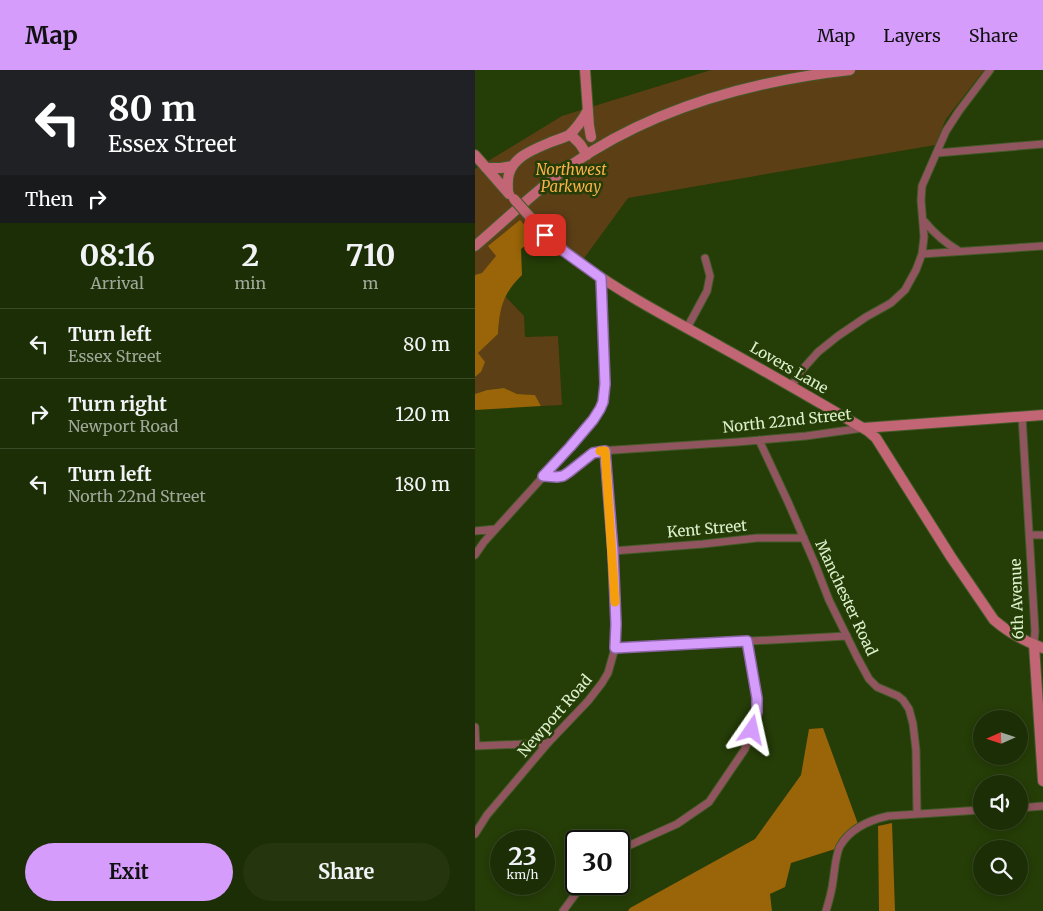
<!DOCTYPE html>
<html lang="en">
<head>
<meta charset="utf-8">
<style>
	body { margin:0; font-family:Merriweather,serif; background:#25360f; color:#f1f3f6; height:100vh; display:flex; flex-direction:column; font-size:19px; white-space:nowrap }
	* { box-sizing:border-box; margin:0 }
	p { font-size:16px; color:#a0a89a }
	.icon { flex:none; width:28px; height:28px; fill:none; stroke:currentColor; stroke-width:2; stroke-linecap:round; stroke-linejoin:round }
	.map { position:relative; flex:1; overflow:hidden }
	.sheet { display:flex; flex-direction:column; background:#1c2e05; width:475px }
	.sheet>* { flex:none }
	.top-card { background:#202124; color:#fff; overflow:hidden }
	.needle { width:32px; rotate:267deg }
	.fabs { position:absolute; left:498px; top:640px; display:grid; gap:10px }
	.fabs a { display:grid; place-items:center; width:55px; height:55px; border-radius:50%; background:#1c2e05; box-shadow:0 2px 8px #0003,0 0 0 1px #3a4a27; font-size:25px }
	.speed { position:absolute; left:15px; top:760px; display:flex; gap:10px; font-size:25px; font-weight:700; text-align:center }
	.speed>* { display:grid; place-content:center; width:65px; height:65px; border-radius:50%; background:#1c2e05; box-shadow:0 2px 8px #0003,0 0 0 1px #3a4a27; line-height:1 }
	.speed small { font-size:12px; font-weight:400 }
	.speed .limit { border:2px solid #111; border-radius:8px; background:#fff; color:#111 }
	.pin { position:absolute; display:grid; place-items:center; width:42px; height:42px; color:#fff; margin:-21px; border-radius:10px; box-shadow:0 2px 8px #0006 }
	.me { position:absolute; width:55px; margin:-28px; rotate:11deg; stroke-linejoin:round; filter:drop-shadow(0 0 4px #0008) }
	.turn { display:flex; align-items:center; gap:18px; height:105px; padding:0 25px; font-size:22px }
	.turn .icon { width:65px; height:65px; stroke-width:2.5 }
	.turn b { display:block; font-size:35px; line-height:42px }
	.then { display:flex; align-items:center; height:48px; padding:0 25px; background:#0003; gap:10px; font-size:19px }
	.eta { display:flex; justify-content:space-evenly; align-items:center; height:85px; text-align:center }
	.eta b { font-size:30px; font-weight:700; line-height:35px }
	.primary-button { display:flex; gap:10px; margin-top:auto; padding:10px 25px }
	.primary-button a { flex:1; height:58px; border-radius:30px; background:#d59cfb; color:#111; font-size:20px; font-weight:700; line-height:58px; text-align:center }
	.primary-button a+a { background:#25360f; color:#f1f3f6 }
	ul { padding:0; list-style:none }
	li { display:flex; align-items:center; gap:15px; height:70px; padding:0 25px; border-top:1px solid #3a4a27 }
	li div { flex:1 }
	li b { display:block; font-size:19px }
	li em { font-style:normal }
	header { display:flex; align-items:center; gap:30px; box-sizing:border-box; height:70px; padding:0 25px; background:#d59cfb; color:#111 }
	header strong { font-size:24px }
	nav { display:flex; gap:28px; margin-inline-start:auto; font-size:18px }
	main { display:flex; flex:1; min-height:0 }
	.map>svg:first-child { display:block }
	.green { fill:#5d3f16 }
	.forest { fill:#9a6409 }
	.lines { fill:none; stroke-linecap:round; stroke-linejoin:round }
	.street-casing { stroke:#425a27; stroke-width:9 }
	.secondary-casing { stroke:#425a27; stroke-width:12 }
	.street { stroke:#90555e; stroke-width:7 }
	.secondary { stroke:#c26574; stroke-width:10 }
	.secondary-bridge-casing { stroke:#425a27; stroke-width:12; stroke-linecap:butt }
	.secondary-bridge { stroke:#c26574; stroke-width:10 }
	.route-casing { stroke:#8a65a3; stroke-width:12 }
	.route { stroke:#d59cfb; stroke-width:9 }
	.slow { stroke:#f59e0b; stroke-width:9 }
	.labels { text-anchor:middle; stroke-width:5; stroke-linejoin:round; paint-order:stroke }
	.park-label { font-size:15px; font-style:italic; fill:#fcb04a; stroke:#253d07 }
	.street-label { font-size:15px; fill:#ddf1cd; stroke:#253d07 }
</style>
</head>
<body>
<header>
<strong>Map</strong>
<nav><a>Map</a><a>Layers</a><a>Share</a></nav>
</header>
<main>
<section class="sheet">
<div class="top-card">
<div class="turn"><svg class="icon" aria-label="left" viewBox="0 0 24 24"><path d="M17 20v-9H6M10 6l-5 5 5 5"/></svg><div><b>80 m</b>Essex Street</div></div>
<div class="then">Then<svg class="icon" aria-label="right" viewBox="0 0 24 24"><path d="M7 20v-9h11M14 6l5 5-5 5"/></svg></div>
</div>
<div class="eta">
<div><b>08:16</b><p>Arrival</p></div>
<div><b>2</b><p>min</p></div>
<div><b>710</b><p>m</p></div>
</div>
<ul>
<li><svg class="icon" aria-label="left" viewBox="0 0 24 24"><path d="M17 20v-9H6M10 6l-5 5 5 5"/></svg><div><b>Turn left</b><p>Essex Street</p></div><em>80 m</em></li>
<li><svg class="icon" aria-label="right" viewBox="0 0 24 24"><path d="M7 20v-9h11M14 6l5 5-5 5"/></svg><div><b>Turn right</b><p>Newport Road</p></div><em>120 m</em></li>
<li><svg class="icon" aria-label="left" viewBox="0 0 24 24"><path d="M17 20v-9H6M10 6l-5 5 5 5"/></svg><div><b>Turn left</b><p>North 22nd Street</p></div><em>180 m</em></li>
</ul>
<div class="primary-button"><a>Exit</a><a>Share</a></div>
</section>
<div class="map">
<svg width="568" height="841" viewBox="0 0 568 841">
	<rect width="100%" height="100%" fill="#253d07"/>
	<!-- green -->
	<path class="green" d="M 236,0 L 509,0 L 471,49 L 460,75 L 153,128 L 107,191 L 68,160 L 46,179 L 0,246 L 0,99 L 87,46 Z
		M 30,226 L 49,246 L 50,267 L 83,266 L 87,335 L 66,336 L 60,325 L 42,324 L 29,318 L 12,320 L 0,324 L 0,307 L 6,302 L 3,283 L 23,264 L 25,241 Z"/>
	<!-- forest -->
	<path class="forest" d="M 45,150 L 60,167 L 46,179 L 47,205 C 27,225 25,237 23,264 L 3,283 L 10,292 L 6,302 L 0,307 L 0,205 L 7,203 L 21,186 L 13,176 Z
		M 29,318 L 42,324 L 60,325 L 66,336 L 0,340 L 0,324 L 12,320 Z
		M 348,658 L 383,754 C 371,761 365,766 360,779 L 316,793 L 310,817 L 295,824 L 297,841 L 153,841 L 155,838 L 280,769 L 326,705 L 334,659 Z
		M 417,753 L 420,841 L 404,841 L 403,756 Z"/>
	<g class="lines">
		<!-- street casing -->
		<g class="street-casing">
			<path id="street" d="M 462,83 L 568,74
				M 449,151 C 459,163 470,173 484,181
				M 447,184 L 568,176
				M 212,258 L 232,221 L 235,206 L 230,188
				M 316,317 L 326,301 L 343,282 L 363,266 L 391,247 L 416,233 L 430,220 L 441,200 L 447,184 L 449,167 L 446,130 L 447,116 L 471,61 L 484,41 L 515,0
				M 547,346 L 560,561 L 559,575
				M 284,370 L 313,432 L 340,494 L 354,530 L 382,587 L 394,609 L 402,617 L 423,626 L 428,630 L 434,639 L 438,654 L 441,680 L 442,744
				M 68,406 C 99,413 101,386 124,381 L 262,372 L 331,366 L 388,358
				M 0,461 L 20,459
				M 555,465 L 568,465
				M 138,481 L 228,474 L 282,468 L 329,468
				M 0,485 L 9,472 L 95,377 L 118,350 L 125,339 L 128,332 L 130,313 L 126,208
				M 140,578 L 372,566
				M 0,657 L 1,676
				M 0,676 L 73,673
				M 544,738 L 568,736
				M 0,764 L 12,745 L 73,673 L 113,631 L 127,613 L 133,603 L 140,578 L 141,554 L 138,481 L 130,381
				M 144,780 L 202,754 L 234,732 L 270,679 L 277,660 L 282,642 L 282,627 L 272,571
				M 88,841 L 108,814
				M 351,841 C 354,831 357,821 358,811 C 360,799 360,787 365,776 C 375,759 395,750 413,746 L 506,740"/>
		</g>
		<!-- secondary casing -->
		<g class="secondary-casing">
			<path id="secondary" d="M 110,0 L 114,56 L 116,67
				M 95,64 L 105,74 L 112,85
				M 0,85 L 34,124
				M 11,98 L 26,98 L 37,96
				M 33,123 C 33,117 32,110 34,104 C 39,86 60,79 76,72 C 82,70 88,68 94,65 C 102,58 108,49 113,40
				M 55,147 C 72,168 89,182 111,197 C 154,228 202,252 248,278 C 297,305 345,333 393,361 L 401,368 L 476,487 L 519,550 C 533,562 551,572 568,578
				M 0,176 C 32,149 62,119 96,95 C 178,38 277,11 375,0
				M 388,358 L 568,345
				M 559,575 L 568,711"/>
		</g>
		<!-- street -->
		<use href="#street" class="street"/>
		<!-- secondary -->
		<use href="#secondary" class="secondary"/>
		<!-- secondary-bridge casing -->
		<g class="secondary-bridge-casing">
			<path id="secondary-bridge" d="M 39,129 L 55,147"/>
		</g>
		<!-- secondary-bridge -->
		<use href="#secondary-bridge" class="secondary-bridge"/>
	</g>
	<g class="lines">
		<!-- route casing -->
		<g class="route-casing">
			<path id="route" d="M 70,165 L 90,182 L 126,208 L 130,314 L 128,332 L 125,339 L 118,350 L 95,377 L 68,406 L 82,407 L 88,406 L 94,402 L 118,383 L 130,381 L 138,481 L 141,554 L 140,578 L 272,571 L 282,628 L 282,642 L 277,660"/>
		</g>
		<!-- route -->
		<use href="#route" class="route"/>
		<!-- slow -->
		<path class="slow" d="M 125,381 L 130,381 L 140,532"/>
	</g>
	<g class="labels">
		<!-- park labels -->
		<g class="park-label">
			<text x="96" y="105">Northwest<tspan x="96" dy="17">Parkway</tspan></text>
		</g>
		<!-- street labels -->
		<g class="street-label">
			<text transform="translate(314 298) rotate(30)" y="5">Lovers Lane</text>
			<text transform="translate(312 351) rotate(-6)" y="5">North 22nd Street</text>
			<text transform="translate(232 459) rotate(-5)" y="5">Kent Street</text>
			<text transform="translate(371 528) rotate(65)" y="5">Manchester Road</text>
			<text transform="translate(542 529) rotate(-92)" y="5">6th Avenue</text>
			<text transform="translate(80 646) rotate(-49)" y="5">Newport Road</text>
		</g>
	</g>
</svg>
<div class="fabs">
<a><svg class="needle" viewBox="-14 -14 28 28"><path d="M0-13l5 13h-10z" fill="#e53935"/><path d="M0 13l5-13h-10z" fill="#a0a89a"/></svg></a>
<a><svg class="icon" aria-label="sound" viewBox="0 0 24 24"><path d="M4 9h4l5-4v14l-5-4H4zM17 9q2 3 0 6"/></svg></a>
<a><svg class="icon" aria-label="search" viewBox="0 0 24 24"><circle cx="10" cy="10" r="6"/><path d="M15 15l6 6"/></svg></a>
</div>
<div class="speed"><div>23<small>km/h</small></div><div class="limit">30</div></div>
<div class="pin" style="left:70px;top:165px;background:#d93025"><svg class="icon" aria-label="arrive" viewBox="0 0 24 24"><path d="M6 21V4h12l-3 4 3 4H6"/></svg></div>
<svg class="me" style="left:277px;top:660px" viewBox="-20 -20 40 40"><path d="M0-17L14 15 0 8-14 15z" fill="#d59cfb" stroke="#fff" stroke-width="4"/></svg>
</div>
</main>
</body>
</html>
